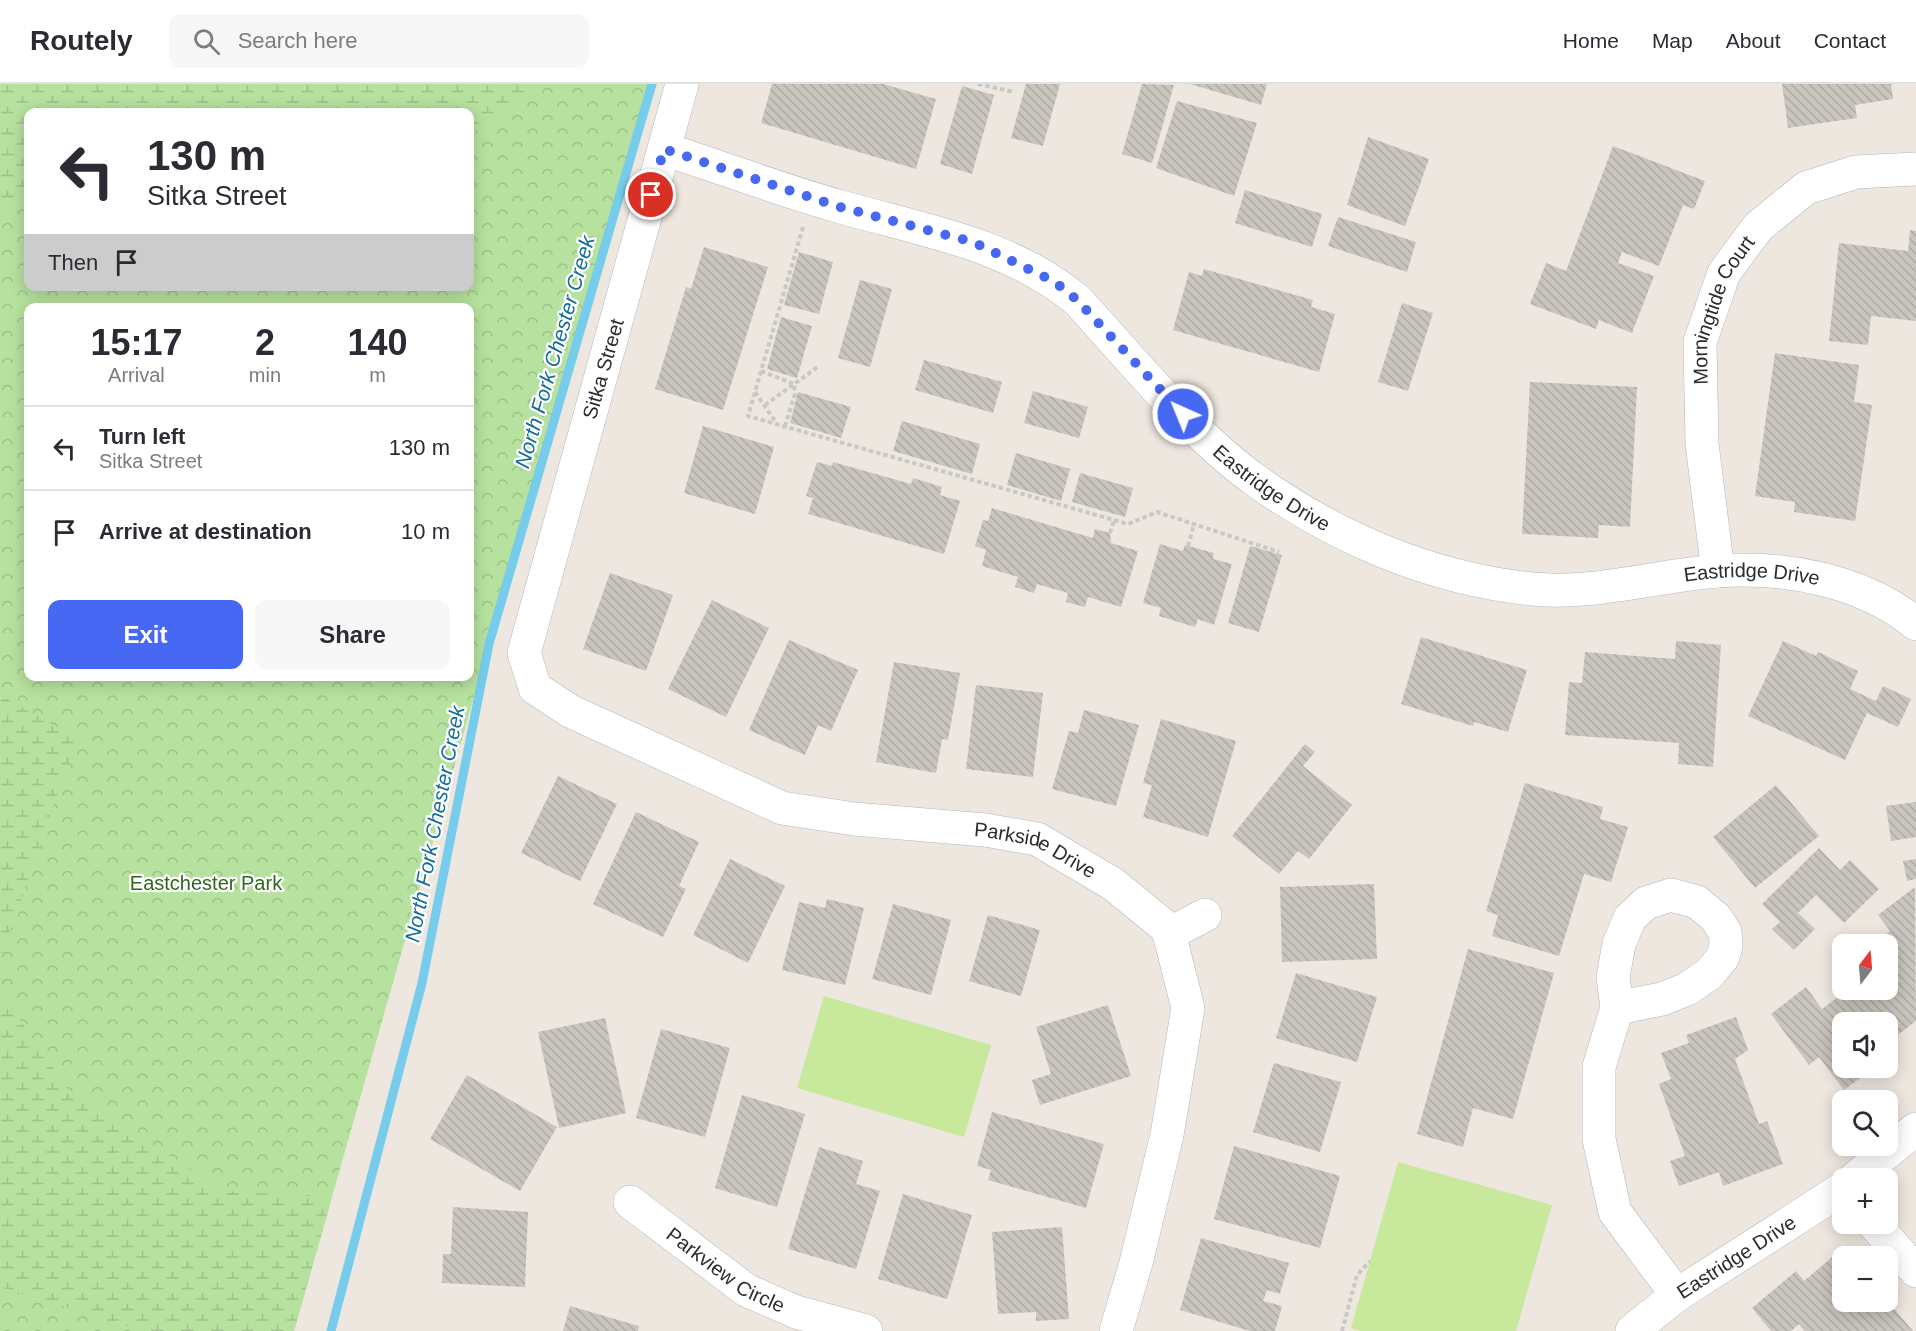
<!DOCTYPE html>
<html lang="en">
<head>
<meta charset="utf-8">
<style>
	body { margin:0; font-family:Helvetica,sans-serif; background:#f7f7f7; color:#2b2b33; height:100vh; display:flex; flex-direction:column; font-size:22px; white-space:nowrap }
	* { box-sizing:border-box; margin:0 }
	p { font-size:20px; color:#7c7c81 }
	.icon { flex:none; width:33px; height:33px; fill:none; stroke:currentColor; stroke-width:2; stroke-linecap:round; stroke-linejoin:round }
	.map { position:relative; flex:1; overflow:hidden }
	.drawer { position:absolute; left:24px; top:219px; width:450px; height:378px; display:flex; flex-direction:column; background:#fff; border-radius:12px; box-shadow:0 3px 15px #0003 }
	.drawer>* { flex:none }
	.guide { position:absolute; left:24px; top:24px; width:450px; height:183px; border-radius:12px; box-shadow:0 3px 15px #0003; background:#fff; color:#2b2b33; overflow:hidden }
	.needle { width:39px; rotate:16deg }
	.buttons { position:absolute; left:1832px; top:850px; display:grid; gap:12px }
	.buttons a { display:grid; place-items:center; width:66px; height:66px; border-radius:12px; background:#fff; box-shadow:0 3px 15px #0003; font-size:30px }
	.pin { position:absolute; display:grid; place-items:center; width:51px; height:51px; color:#fff; margin:-26px; border:3px solid #fff; border-radius:50%; box-shadow:0 2px 6px #0007 }
	.me { position:absolute; width:66px; margin:-33px; rotate:316deg; stroke-linejoin:round; filter:drop-shadow(0 0 4px #0008) }
	.turn { display:flex; align-items:center; gap:21px; height:126px; padding:0 24px; font-size:27px }
	.turn .icon { width:78px; height:78px; stroke-width:2.5 }
	.turn b { display:block; font-size:42px; line-height:51px }
	.then { display:flex; align-items:center; height:57px; padding:0 24px; background:#0003; gap:12px; font-size:22px }
	.eta { display:flex; justify-content:space-evenly; align-items:center; height:102px; text-align:center }
	.eta b { font-size:36px; font-weight:700; line-height:42px }
	.action { display:flex; gap:12px; margin-top:auto; padding:12px 24px }
	.action a { flex:1; height:69px; border-radius:12px; background:#4768f3; color:#fff; font-size:24px; font-weight:700; line-height:69px; text-align:center }
	.action a+a { background:#f7f7f7; color:#2b2b33 }
	ul { padding:0; list-style:none }
	li { display:flex; align-items:center; gap:18px; height:84px; padding:0 24px; border-top:2px solid #e1e1e2 }
	li div { flex:1 }
	li b { display:block; font-size:22px }
	li em { font-style:normal }
	header { display:flex; align-items:center; gap:36px; box-sizing:border-box; height:84px; padding:0 30px; background:#fff; border-bottom:2px solid #e1e1e2 }
	header strong { font-size:28px }
	nav { display:flex; gap:33px; margin-inline-start:auto; font-size:21px }
	.search { width:420px; height:54px; background:#f7f7f7; display:flex; align-items:center; gap:15px; box-sizing:border-box; padding:0 21px; border-radius:12px; color:#7c7c81; font-size:22px }
	.map>svg:first-child { display:block }
	.forest { fill:url(#forest-crowns); fill-rule:evenodd }
	.wetland { fill:url(#wetland-marsh) }
	.pitch { fill:#c8e89b }
	.lines { fill:none; stroke-linecap:round; stroke-linejoin:round }
	.stream { stroke:#77cceb; stroke-width:9 }
	.building { fill:url(#building-back-hatch) }
	.minor-casing { stroke:#b3b6bf; stroke-width:34 }
	.path { stroke:#c8c8c8; stroke-width:4; stroke-dasharray:4.5 3; stroke-linecap:butt }
	.minor { stroke:#fff; stroke-width:33 }
	.route { stroke:#4768f3; stroke-width:10; stroke-dasharray:0 18 }
	.labels { text-anchor:middle; stroke-width:4.5; stroke-linejoin:round; paint-order:stroke }
	.street-label { font-size:20px; fill:#2c2c2c; stroke:#fff }
	.park-label { font-size:20px; fill:#2e681e; stroke:#fff }
	.water-label { font-size:21px; font-style:italic; fill:#136c9a; stroke:#fff }
</style>
</head>
<body>
<header>
<strong>Routely</strong>
<div class="search"><svg class="icon" aria-label="search" viewBox="0 0 24 24"><circle cx="10" cy="10" r="6"/><path d="M15 15l6 6"/></svg>Search here</div>
<nav><a>Home</a><a>Map</a><a>About</a><a>Contact</a></nav>
</header>
<div class="map">
<svg width="1916" height="1247" viewBox="0 0 1916 1247">
	<defs>
		<pattern id="forest-crowns" width="20" height="18" patternUnits="userSpaceOnUse" patternTransform="scale(1.5)"><rect width="20" height="18" fill="#b6e19e"/><path d="M2 6a3 3 0 1 1 6 0M12 15a3 3 0 1 1 6 0" fill="none" stroke="#9dc188"/></pattern>
		<pattern id="wetland-marsh" width="20" height="14" patternUnits="userSpaceOnUse" patternTransform="scale(1.5)"><rect width="20" height="14" fill="#b6e19e"/><path d="M1 5h8M5 5V1M11 12h8M15 12V8" fill="none" stroke="#9dc188"/></pattern>
		<pattern id="building-back-hatch" width="6" height="6" patternUnits="userSpaceOnUse" patternTransform="scale(1.5)"><rect width="6" height="6" fill="#c9c5be"/><path d="M-1 5l2 2M0 0l6 6M5-1l2 2" fill="none" stroke="#ada9a3"/></pattern>
	</defs>
	<rect width="100%" height="100%" fill="#ede7df"/>
	<!-- forest -->
	<path class="forest" d="M 0,0 L 648,0 L 294,1247 L 0,1247 ZM 28,28 L 470,28 L 470,202 L 28,202 ZM 28,224 L 470,224 L 470,592 L 28,592 Z"/>
	<!-- wetland -->
	<path class="wetland" d="M 0,0 L 547,0 L 547,1 L 481,47 L 470,46 L 470,28 L 28,28 L 28,116 L 0,124 Z
		M 0,611 L 77,654 L 0,877 Z
		M 0,908 L 68,1005 L 223,1107 L 332,1113 L 294,1247 L 144,1247 L 0,1203 Z"/>
	<!-- pitch -->
	<path class="pitch" d="M 824,912 L 991,961 L 964,1053 L 797,1004 Z
		M 1398,1078 L 1552,1121 L 1516,1247 L 1361,1247 L 1351,1244 Z"/>
	<g class="lines">
		<!-- stream -->
		<path class="stream" d="M 331,1247 L 422,899 L 489,560 L 652,0"/>
	</g>
	<!-- building -->
	<path class="building" d="M 772,0 L 883,0 L 936,15 L 916,85 L 761,39 Z
		M 1026,0 L 1060,0 L 1043,62 L 1011,54 Z
		M 1142,0 L 1174,1 L 1152,79 L 1122,70 Z
		M 1190,0 L 1267,0 L 1261,21 Z
		M 1782,0 L 1891,0 L 1893,15 L 1855,21 L 1857,34 L 1788,44 Z
		M 962,2 L 994,11 L 972,90 L 940,80 Z
		M 1177,17 L 1257,39 L 1234,112 L 1156,84 Z
		M 1368,53 L 1429,75 L 1405,142 L 1347,121 Z
		M 1613,62 L 1705,97 L 1694,125 L 1683,121 L 1659,182 L 1622,168 L 1618,179 L 1654,192 L 1632,249 L 1599,236 L 1596,245 L 1530,220 L 1546,179 L 1566,187 Z
		M 1245,106 L 1322,130 L 1312,163 L 1235,139 Z
		M 1338,133 L 1416,158 L 1407,188 L 1328,162 Z
		M 1910,146 L 1916,147 L 1916,237 L 1871,232 L 1868,261 L 1829,257 L 1839,159 L 1908,167 Z
		M 704,163 L 768,183 L 723,326 L 655,305 L 686,203 L 691,205 Z
		M 799,168 L 833,178 L 819,230 L 784,221 Z
		M 1204,185 L 1313,216 L 1311,223 L 1335,230 L 1319,288 L 1173,246 L 1189,188 L 1202,192 Z
		M 860,196 L 892,205 L 870,283 L 838,274 Z
		M 1402,219 L 1433,229 L 1408,307 L 1378,298 Z
		M 781,233 L 812,242 L 797,294 L 767,285 Z
		M 1775,269 L 1859,281 L 1854,318 L 1872,321 L 1855,437 L 1794,428 L 1795,418 L 1755,412 Z
		M 924,276 L 1002,298 L 993,329 L 915,306 Z
		M 1530,298 L 1637,303 L 1630,443 L 1599,441 L 1598,454 L 1522,450 Z
		M 1033,307 L 1088,323 L 1079,354 L 1024,339 Z
		M 798,308 L 851,323 L 841,354 L 790,339 Z
		M 902,337 L 980,360 L 972,390 L 893,367 Z
		M 703,342 L 774,363 L 755,430 L 684,409 Z
		M 1016,369 L 1070,385 L 1061,417 L 1007,401 Z
		M 817,378 L 832,382 L 833,378 L 911,400 L 913,394 L 942,403 L 940,411 L 960,417 L 944,470 L 808,430 L 813,414 L 806,412 Z
		M 1080,389 L 1133,404 L 1125,433 L 1072,418 Z
		M 992,424 L 1093,454 L 1095,445 L 1110,449 L 1111,459 L 1138,467 L 1121,523 L 1088,513 L 1085,523 L 1066,518 L 1068,509 L 1037,500 L 1034,509 L 1015,503 L 1018,493 L 982,482 L 986,466 L 975,462 L 983,436 L 988,437 Z
		M 1160,460 L 1183,467 L 1185,461 L 1214,469 L 1213,475 L 1232,480 L 1214,541 L 1198,535 L 1195,543 L 1159,532 L 1161,524 L 1143,519 Z
		M 1250,462 L 1282,471 L 1259,548 L 1228,539 Z
		M 610,489 L 673,511 L 646,587 L 583,565 Z
		M 712,516 L 769,544 L 726,633 L 668,605 Z
		M 1421,553 L 1527,586 L 1508,648 L 1474,638 L 1473,642 L 1401,620 Z
		M 789,556 L 858,586 L 831,647 L 818,641 L 805,671 L 749,646 Z
		M 1676,557 L 1721,561 L 1713,683 L 1678,680 L 1679,659 L 1565,651 L 1569,598 L 1582,599 L 1585,568 L 1675,575 Z
		M 1783,557 L 1816,572 L 1818,568 L 1858,587 L 1850,605 L 1876,617 L 1883,602 L 1911,615 L 1898,643 L 1867,629 L 1845,676 L 1748,632 Z
		M 894,578 L 960,589 L 948,656 L 942,655 L 936,689 L 876,678 Z
		M 976,601 L 1043,609 L 1033,693 L 966,685 Z
		M 1084,626 L 1139,641 L 1116,722 L 1052,705 L 1069,647 L 1078,649 Z
		M 1161,635 L 1236,657 L 1208,753 L 1143,733 L 1152,701 L 1143,699 Z
		M 1305,660 L 1315,668 L 1303,682 L 1352,721 L 1309,775 L 1298,767 L 1279,790 L 1232,752 Z
		M 558,692 L 617,720 L 580,797 L 521,769 Z
		M 1525,699 L 1603,723 L 1600,735 L 1628,743 L 1611,798 L 1584,790 L 1559,872 L 1492,852 L 1498,831 L 1486,827 Z
		M 1776,701 L 1819,752 L 1755,804 L 1713,753 Z
		M 1916,718 L 1916,753 L 1891,757 L 1886,722 Z
		M 636,728 L 699,758 L 679,802 L 686,805 L 663,853 L 593,820 Z
		M 1819,764 L 1840,786 L 1850,776 L 1879,805 L 1844,839 L 1816,811 L 1798,829 L 1815,845 L 1794,866 L 1772,845 L 1780,838 L 1762,820 Z
		M 730,775 L 785,802 L 748,879 L 693,851 Z
		M 1916,775 L 1916,795 L 1907,797 L 1903,777 Z
		M 1374,800 L 1377,875 L 1282,878 L 1280,803 Z
		M 1915,803 L 1916,937 L 1887,959 L 1887,939 L 1842,939 L 1842,984 L 1874,984 L 1844,1006 L 1819,973 L 1809,981 L 1771,930 L 1806,903 L 1822,925 L 1847,906 L 1887,906 L 1887,861 L 1872,861 L 1890,847 L 1878,831 Z
		M 827,815 L 864,824 L 845,901 L 782,886 L 799,818 L 825,824 Z
		M 893,820 L 951,836 L 931,911 L 872,895 Z
		M 988,831 L 1040,846 L 1021,912 L 969,897 Z
		M 1468,865 L 1554,889 L 1513,1035 L 1473,1024 L 1463,1063 L 1417,1050 Z
		M 1296,889 L 1377,913 L 1357,978 L 1276,954 Z
		M 1108,921 L 1131,992 L 1040,1021 L 1032,996 L 1051,990 L 1036,943 Z
		M 1736,933 L 1748,966 L 1735,975 L 1759,1040 L 1767,1037 L 1783,1080 L 1723,1102 L 1719,1088 L 1679,1102 L 1670,1077 L 1685,1072 L 1659,1000 L 1671,995 L 1661,969 L 1689,959 L 1686,951 Z
		M 605,934 L 626,1029 L 559,1044 L 538,948 Z
		M 661,945 L 730,964 L 705,1053 L 636,1034 Z
		M 1274,979 L 1341,998 L 1320,1068 L 1253,1048 Z
		M 467,991 L 557,1043 L 520,1107 L 430,1055 Z
		M 742,1011 L 805,1030 L 777,1123 L 715,1104 Z
		M 992,1028 L 1104,1060 L 1086,1124 L 988,1096 L 991,1086 L 977,1082 Z
		M 1234,1062 L 1340,1092 L 1320,1164 L 1214,1135 Z
		M 819,1063 L 863,1077 L 856,1100 L 880,1107 L 856,1185 L 788,1165 Z
		M 903,1110 L 972,1131 L 947,1215 L 878,1195 Z
		M 453,1123 L 528,1128 L 525,1203 L 442,1199 L 443,1170 L 451,1170 Z
		M 1062,1143 L 1069,1235 L 1036,1237 L 1036,1228 L 998,1230 L 992,1148 Z
		M 1201,1154 L 1289,1179 L 1280,1210 L 1267,1206 L 1263,1217 L 1282,1222 L 1275,1247 L 1250,1247 L 1180,1226 Z
		M 1837,1169 L 1842,1174 L 1842,1218 L 1879,1218 L 1885,1226 L 1891,1221 L 1913,1247 L 1805,1247 L 1799,1240 L 1791,1247 L 1771,1247 L 1752,1224 L 1796,1187 L 1804,1197 Z
		M 570,1222 L 639,1242 L 638,1247 L 563,1247 Z"/>
	<g class="lines">
		<!-- minor casing -->
		<g class="minor-casing">
			<g id="minor">
				<path id="s1" d="M 682,0 L 524,569 L 535,604 L 570,627 L 782,724 L 854,735 L 985,746 L 1037,755 L 1113,800 L 1168,845 L 1188,924 L 1167,1051 L 1136,1179 L 1116,1247"/>
				<path id="s2" d="M 664,65 C 723,84 781,106 841,123 C 922,146 1010,160 1077,216 C 1130,273 1192,351 1255,396 C 1336,454 1432,495 1532,505 C 1595,511 1655,492 1717,487 C 1784,482 1863,496 1916,540"/>
				<path id="s3" d="M 1718,487 L 1702,360 L 1700,258 L 1724,189 L 1758,143 L 1806,104 L 1856,88 L 1916,85"/>
				<path d="M 1169,850 L 1205,831"/>
				<path d="M 1617,924 L 1662,915 L 1687,905 L 1709,890 L 1723,873 L 1726,861 L 1725,848 L 1716,834 L 1697,818 L 1671,811 L 1646,819 L 1630,834 L 1619,860 L 1613,893 L 1617,924 L 1599,983 L 1599,1055 L 1615,1128 L 1677,1211"/>
				<path d="M 1854,1095 L 1916,1045"/>
				<path id="s4" d="M 630,1118 L 746,1206 L 796,1228 L 866,1247"/>
				<path d="M 1874,1140 L 1916,1187"/>
				<path id="s5" d="M 1632,1247 L 1677,1211 L 1842,1105"/>
			</g>
		</g>
		<!-- path -->
		<path class="path" d="M 978,0 L 1014,8
			M 803,143 L 748,332 L 1128,440 L 1157,428 L 1279,468
			M 761,287 L 794,300 L 795,310 L 785,342
			M 755,308 L 777,340
			M 765,321 L 819,282
			M 1110,449 L 1114,436
			M 1188,462 L 1194,440
			M 1342,1247 L 1357,1191 L 1370,1177"/>
		<!-- minor -->
		<use href="#minor" class="minor"/>
	</g>
	<g class="lines">
		<!-- route -->
		<path class="route" d="M 651,111 L 664,65 L 840,123 L 973,158 L 1055,198 L 1077,216 L 1183,330"/>
	</g>
	<g class="labels">
		<!-- street labels -->
		<g class="street-label">
			<text dy="7" stroke="none"><textPath href="#s3" startOffset="267">Morningtide Court</textPath></text>
			<text transform="translate(603 285) rotate(-74)" y="7">Sitka Street</text>
			<text dy="7" stroke="none"><textPath href="#s2" startOffset="714">Eastridge Drive</textPath></text>
			<text dy="7" stroke="none"><textPath href="#s2" startOffset="1218">Eastridge Drive</textPath></text>
			<text dy="7" stroke="none"><textPath href="#s1" startOffset="1161">Parkside Drive</textPath></text>
			<text dy="7" stroke="none"><textPath href="#s5" startOffset="128">Eastridge Drive</textPath></text>
			<text dy="7" stroke="none"><textPath href="#s4" startOffset="118">Parkview Circle</textPath></text>
		</g>
		<!-- park labels -->
		<g class="park-label">
			<text x="206" y="806">Eastchester Park</text>
		</g>
		<!-- water labels -->
		<g class="water-label">
			<text transform="translate(555 268) rotate(-74)" y="7">North Fork Chester Creek</text>
			<text transform="translate(435 740) rotate(-79)" y="7">North Fork Chester Creek</text>
		</g>
	</g>
</svg>
<div class="buttons">
<a><svg class="needle" viewBox="-14 -14 28 28"><path d="M0-13l5 13h-10z" fill="#e53935"/><path d="M0 13l5-13h-10z" fill="#7c7c81"/></svg></a>
<a><svg class="icon" aria-label="sound" viewBox="0 0 24 24"><path d="M4 9h4l5-4v14l-5-4H4zM17 9q2 3 0 6"/></svg></a>
<a><svg class="icon" aria-label="search" viewBox="0 0 24 24"><circle cx="10" cy="10" r="6"/><path d="M15 15l6 6"/></svg></a>
<a>+</a>
<a>−</a>
</div>
<div class="pin" style="left:651px;top:111px;background:#d93025"><svg class="icon" aria-label="arrive" viewBox="0 0 24 24"><path d="M6 21V4h12l-3 4 3 4H6"/></svg></div>
<svg class="me" style="left:1183px;top:330px" viewBox="-20 -20 40 40"><circle r="17" fill="#4768f3" stroke="#fff" stroke-width="3"/><path d="M0-11L8 9 0 5-8 9z" fill="#fff"/></svg>
<div class="guide">
<div class="turn"><svg class="icon" aria-label="left" viewBox="0 0 24 24"><path d="M17 20v-9H6M10 6l-5 5 5 5"/></svg><div><b>130 m</b>Sitka Street</div></div>
<div class="then">Then<svg class="icon" aria-label="arrive" viewBox="0 0 24 24"><path d="M6 21V4h12l-3 4 3 4H6"/></svg></div>
</div>
<section class="drawer">
<div class="eta">
<div><b>15:17</b><p>Arrival</p></div>
<div><b>2</b><p>min</p></div>
<div><b>140</b><p>m</p></div>
</div>
<ul>
<li><svg class="icon" aria-label="left" viewBox="0 0 24 24"><path d="M17 20v-9H6M10 6l-5 5 5 5"/></svg><div><b>Turn left</b><p>Sitka Street</p></div><em>130 m</em></li>
<li><svg class="icon" aria-label="arrive" viewBox="0 0 24 24"><path d="M6 21V4h12l-3 4 3 4H6"/></svg><div><b>Arrive at destination</b></div><em>10 m</em></li>
</ul>
<div class="action"><a>Exit</a><a>Share</a></div>
</section>
</div>
</body>
</html>
